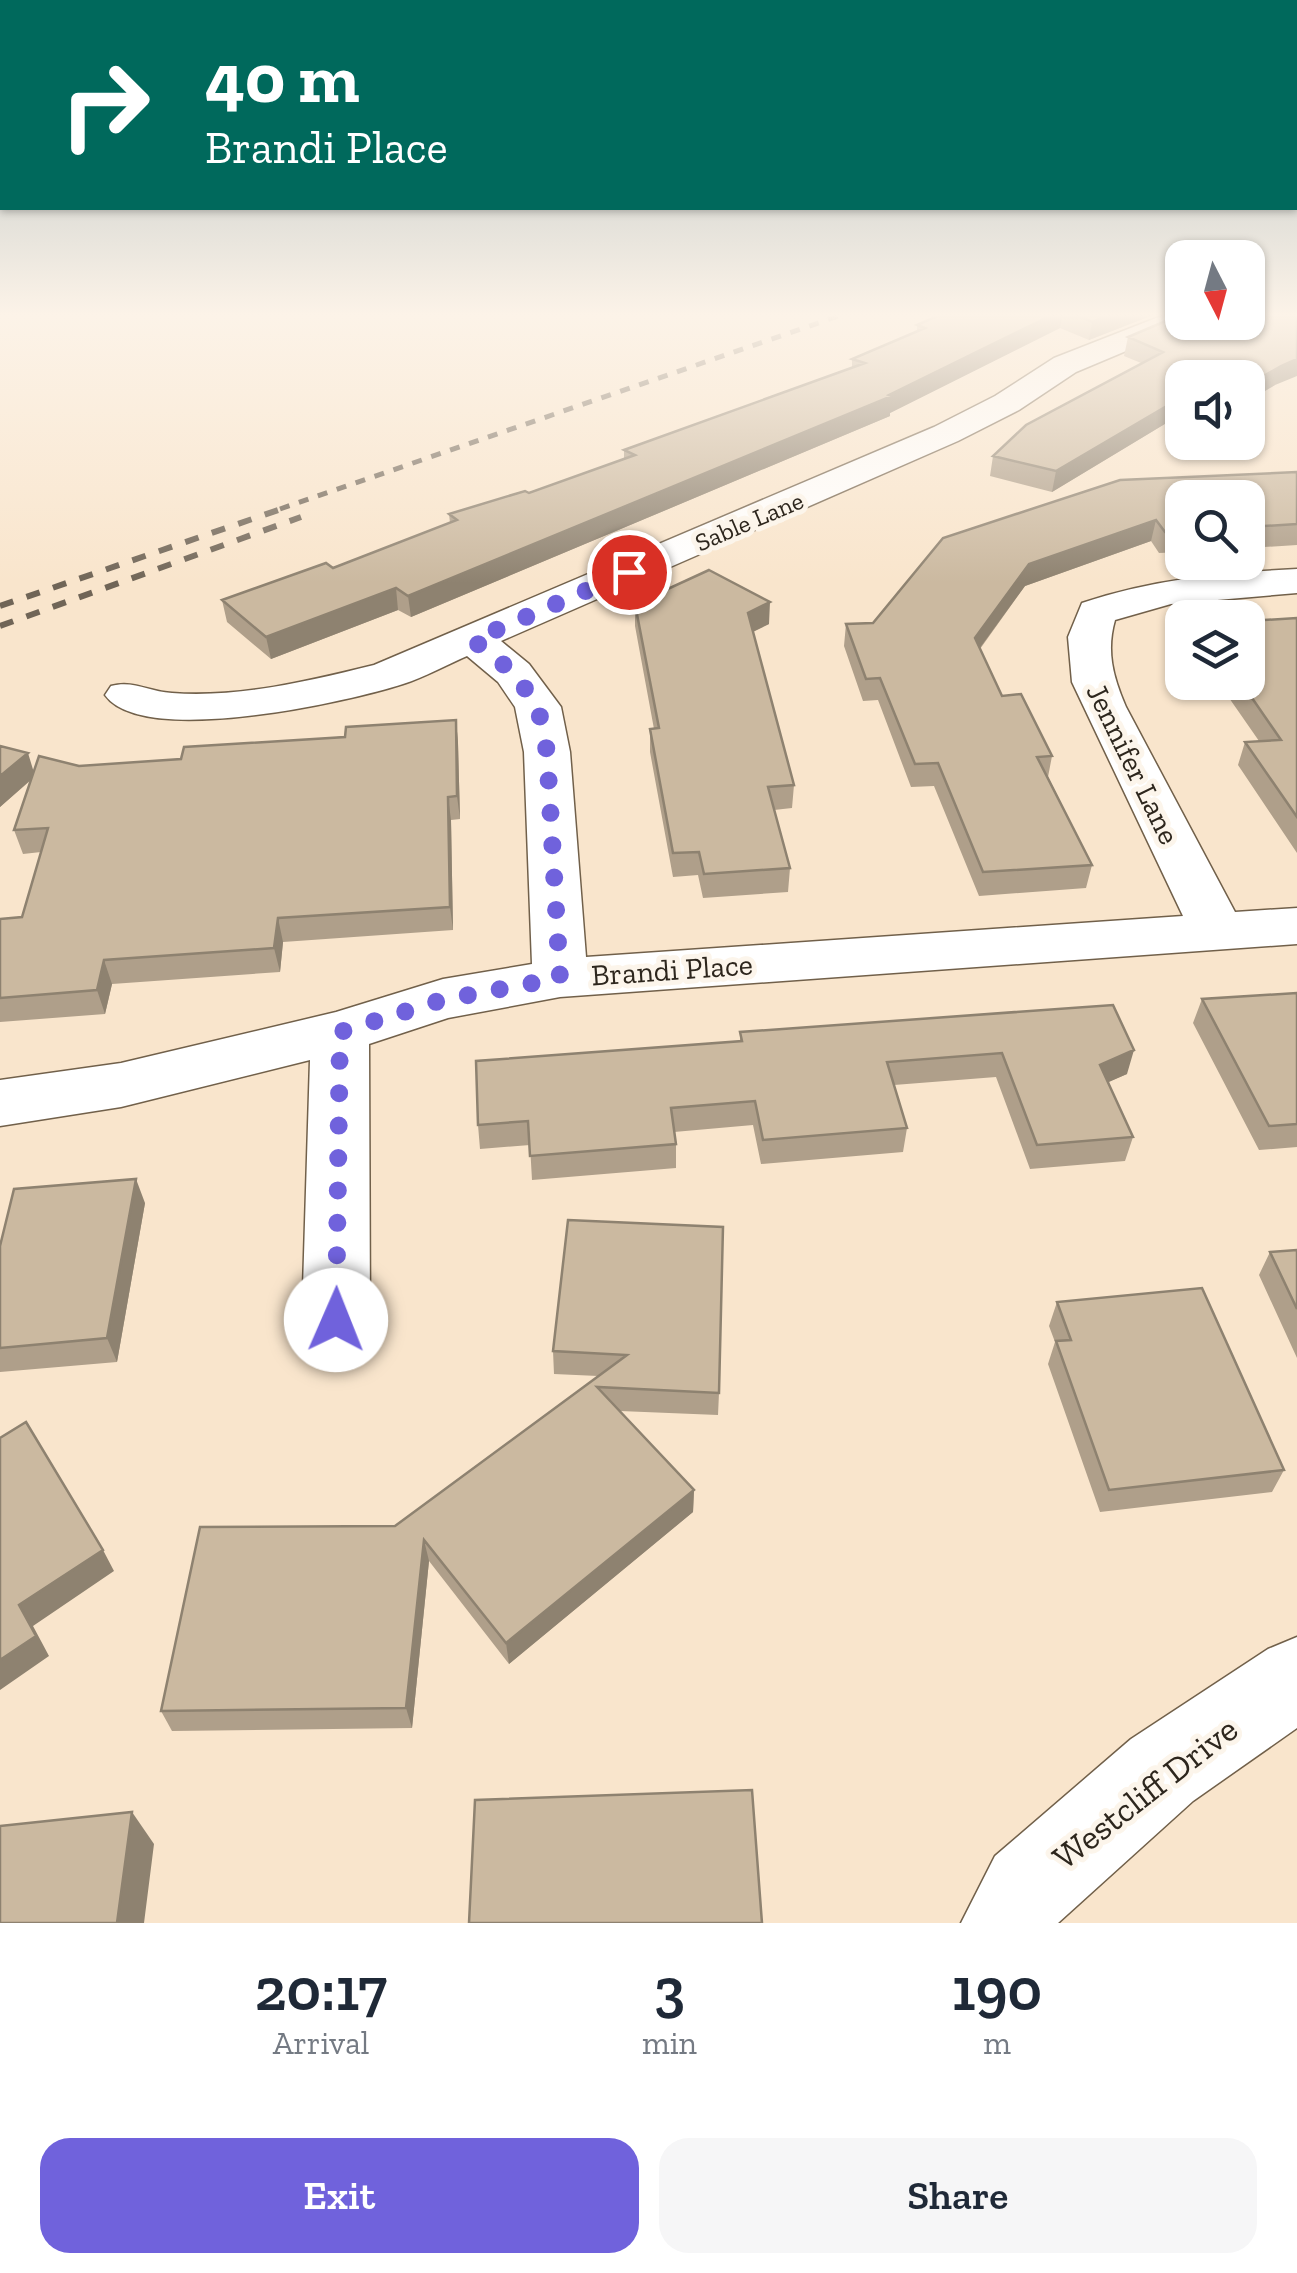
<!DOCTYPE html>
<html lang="en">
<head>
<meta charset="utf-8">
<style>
	body { margin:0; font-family:"Zilla Slab",serif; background:#f6f6f7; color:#1f2937; height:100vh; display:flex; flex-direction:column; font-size:38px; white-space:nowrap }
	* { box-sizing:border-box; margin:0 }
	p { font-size:32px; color:#747a83 }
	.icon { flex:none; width:55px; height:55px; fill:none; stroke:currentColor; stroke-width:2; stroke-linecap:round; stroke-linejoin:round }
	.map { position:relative; height:1923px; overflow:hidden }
	.details { display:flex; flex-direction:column; background:#fff; flex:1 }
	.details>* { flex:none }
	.hud { position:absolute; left:0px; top:0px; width:1298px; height:210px; box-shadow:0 2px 8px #0004; background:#00695c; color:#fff; overflow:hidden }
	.needle { width:65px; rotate:174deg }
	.fabs { position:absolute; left:1165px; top:240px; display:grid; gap:20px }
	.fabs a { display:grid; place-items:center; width:100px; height:100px; border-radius:20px; background:#fff; box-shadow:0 2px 8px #0004; font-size:50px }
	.pin { position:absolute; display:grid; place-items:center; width:85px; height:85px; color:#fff; margin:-42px; border:5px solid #fff; border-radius:50%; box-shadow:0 2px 10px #0007 }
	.me { position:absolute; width:110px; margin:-55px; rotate:1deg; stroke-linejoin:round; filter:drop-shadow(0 0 8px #0008) }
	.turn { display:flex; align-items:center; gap:35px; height:210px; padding:0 40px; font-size:45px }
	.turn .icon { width:130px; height:130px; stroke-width:2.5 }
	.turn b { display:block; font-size:70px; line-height:85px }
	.eta { display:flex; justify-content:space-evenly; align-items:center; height:170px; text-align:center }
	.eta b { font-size:60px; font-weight:600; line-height:70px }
	.action { display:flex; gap:20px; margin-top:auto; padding:20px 40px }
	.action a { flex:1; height:115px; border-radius:30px; background:#7062dc; color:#fff; font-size:40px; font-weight:600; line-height:115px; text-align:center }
	.action a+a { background:#f6f6f7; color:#1f2937 }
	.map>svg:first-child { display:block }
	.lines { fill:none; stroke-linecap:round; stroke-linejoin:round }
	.minor-casing { stroke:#71604a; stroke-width:3 }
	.minor { fill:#fff; fill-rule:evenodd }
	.rail-far1 { stroke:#706557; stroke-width:5; stroke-dasharray:10 10; stroke-linecap:butt }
	.rail { stroke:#706557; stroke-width:6; stroke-dasharray:14 14; stroke-linecap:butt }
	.wall { fill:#af9f8a }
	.shaded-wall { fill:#8e8270 }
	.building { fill:#cbb9a0; stroke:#8e8270; stroke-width:2.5 }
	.route { stroke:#7062dc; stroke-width:18; stroke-dasharray:0 32.4 }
	.labels { text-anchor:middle; stroke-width:10; stroke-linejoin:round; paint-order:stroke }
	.far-street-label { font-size:25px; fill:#2d261d; stroke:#fcf5eb }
	.street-label { font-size:30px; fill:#2d261d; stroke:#fcf5eb }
	.near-street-label { font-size:35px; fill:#2d261d; stroke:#fcf5eb }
</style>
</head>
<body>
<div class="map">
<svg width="1297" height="1923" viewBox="0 0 1297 1923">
	<rect width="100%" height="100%" fill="#f9e5cc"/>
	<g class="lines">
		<!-- minor casing -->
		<g class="minor-casing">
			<path id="minor" d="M 1169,313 L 1182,313 L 1182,322 L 1195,322 L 1076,372 L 1019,410 L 958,441 L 501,641 L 529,664 L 561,707 L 570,752 L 586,957 L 1183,916 L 1072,682 L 1068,637 L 1082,603 C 1153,579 1223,573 1297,569 L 1297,593 L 1171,604 L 1115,620 C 1106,651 1113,677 1126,707 L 1235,912 L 1297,908 L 1297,944 L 560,997 L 448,1018 L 369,1044 L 370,1320 L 360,1341 L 336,1349 L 312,1341 L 302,1320 L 310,1060 L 121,1107 L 0,1126 L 0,1080 L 121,1063 L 336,1012 L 443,979 L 532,964 L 524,752 L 515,707 L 498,682 L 467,656 C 446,665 425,677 403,684 C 348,702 142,748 105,695 L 111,686 C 134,680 149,692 172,693 C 239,698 309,681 374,665 L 934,427 L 995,396 L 1054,358 Z
				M 1297,1637 L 1297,1728 L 1193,1801 L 1058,1923 L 961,1923 L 995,1856 L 1131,1739 L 1268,1649 Z"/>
		</g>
		<!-- minor -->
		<use href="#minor" class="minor"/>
		<!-- rail-far1 -->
		<path class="rail-far1" d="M 280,509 L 847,313"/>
		<!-- rail -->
		<path class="rail" d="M 0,606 L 287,507
			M 0,626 L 301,517"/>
	</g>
	<!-- wall -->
	<path class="wall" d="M 944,313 L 1158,313 L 1089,340 L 1060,328 L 890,413 L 890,416 L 411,617 L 398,610 L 271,659 L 227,622 L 222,600 L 333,568 L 450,523 L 449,514 L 529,493 L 624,459 L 624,450 L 852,368 L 852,359 L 917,331 L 917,325 Z
		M 1128,337 L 1275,385 L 1248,401 L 1248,378 L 1182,378 L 1182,418 L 1178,416 L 1052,492 L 990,476 L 993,456 L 1141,363 L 1124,356 Z
		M 1297,472 L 1297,545 L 1248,548 L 1248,498 L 1182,498 L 1182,552 L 1159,553 L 1151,541 L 1025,586 L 980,649 L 1002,696 L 1052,756 L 1048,777 L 1092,865 L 1086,888 L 979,896 L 934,786 L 911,787 L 878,700 L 863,701 L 844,646 L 846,624 L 873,623 L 943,538 Z
		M 635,604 L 769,624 L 753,632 L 794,785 L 792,808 L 774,810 L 790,868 L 788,892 L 703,898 L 698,875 L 673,877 L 650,752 L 650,729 L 654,729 L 635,626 Z
		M 1297,618 L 1297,853 L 1238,765 L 1245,742 L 1259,741 L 1218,682 L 1248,682 Z
		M 456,720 L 458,743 L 460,819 L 451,820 L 453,930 L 283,942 L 280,972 L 112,984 L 105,1014 L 0,1022 L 0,919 L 22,917 L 41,852 L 23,854 L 14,830 L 31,780 L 0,807 L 0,746 L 34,771 L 79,766 L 181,759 Z
		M 1297,993 L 1297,1147 L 1259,1150 L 1193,1023 L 1202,999 Z
		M 1113,1005 L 1127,1074 L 1108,1082 L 1133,1137 L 1125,1161 L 1030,1169 L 996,1077 L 894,1085 L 907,1128 L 903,1152 L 761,1164 L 753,1125 L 674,1132 L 676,1144 L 676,1168 L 532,1180 L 530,1145 L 480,1149 L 478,1125 L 740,1041 L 740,1032 Z
		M 145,1203 L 117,1362 L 0,1372 L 0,1246 Z
		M 568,1220 L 719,1393 L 718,1415 L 620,1411 L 694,1490 L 693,1512 L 509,1664 L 429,1561 L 412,1728 L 172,1731 L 161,1711 L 395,1526 L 598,1376 L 554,1374 L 553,1351 Z
		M 1297,1250 L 1297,1358 L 1259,1275 L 1270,1252 Z
		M 1057,1302 L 1284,1470 L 1272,1492 L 1100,1512 L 1048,1364 L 1055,1342 L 1049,1326 Z"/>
	<!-- shaded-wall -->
	<path class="shaded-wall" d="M 1056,313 L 1063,313 L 1060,328 L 890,413 L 890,416 L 411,617 L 408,596 Z
		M 1115,313 L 1158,313 L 1089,340 L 1092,322 Z
		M 1297,359 L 1297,376 L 1275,385 L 1248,401 L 1248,385 L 1281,366 Z
		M 1182,397 L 1178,416 L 1052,492 L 1056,471 Z
		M 1156,520 L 1151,541 L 1025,586 L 971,660 L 975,638 L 1029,564 Z
		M 396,588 L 398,610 L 271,659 L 266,637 Z
		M 770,602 L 769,624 L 746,635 L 748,613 Z
		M 456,720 L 458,743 L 460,819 L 457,796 Z
		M 28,753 L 35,776 L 0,807 L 0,776 Z
		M 448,797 L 451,820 L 453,930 L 450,907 Z
		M 278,918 L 283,942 L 280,972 L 274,948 Z
		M 104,960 L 112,984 L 105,1014 L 97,990 Z
		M 1134,1050 L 1127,1074 L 1093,1089 L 1100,1065 Z
		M 136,1179 L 145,1203 L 117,1362 L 107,1338 Z
		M 694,1490 L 693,1512 L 509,1664 L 506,1643 Z
		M 424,1540 L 429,1561 L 412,1728 L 406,1708 Z
		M 103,1550 L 114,1571 L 33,1626 L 49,1656 L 0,1690 L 0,1660 L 19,1605 Z
		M 132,1812 L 154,1844 L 144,1923 L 117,1923 Z"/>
	<!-- building -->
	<path class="building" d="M 944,313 L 1056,313 L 889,395 L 892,396 L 408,596 L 396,588 L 266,637 L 222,600 L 326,563 L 333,568 L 457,520 L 449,514 L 525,491 L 529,493 L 635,455 L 624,450 L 865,363 L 852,359 L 925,328 L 917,325 Z
		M 1072,313 L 1115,313 L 1092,322 Z
		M 1248,313 L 1297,313 L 1297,359 L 1281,366 L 1248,385 L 1248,378 L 1182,378 L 1182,397 L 1056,471 L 993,456 L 1026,425 L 1163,352 L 1128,337 L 1182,314 L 1182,322 L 1248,322 Z
		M 1297,472 L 1297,524 L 1248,527 L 1248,498 L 1182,498 L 1182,531 L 1165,532 L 1156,520 L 1029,564 L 975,638 L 1002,696 L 1021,694 L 1052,756 L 1037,757 L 1092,865 L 983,872 L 938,763 L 915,764 L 880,678 L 866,679 L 846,624 L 873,623 L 943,538 L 1120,480 Z
		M 709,570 L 770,602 L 748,613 L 794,785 L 768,787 L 790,868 L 704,874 L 699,852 L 673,853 L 650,729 L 659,728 L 635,604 Z
		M 1297,618 L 1297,817 L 1245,742 L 1281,740 L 1241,682 L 1248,682 L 1248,621 Z
		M 456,720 L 457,796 L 448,797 L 450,907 L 278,918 L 274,948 L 104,960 L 97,990 L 0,998 L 0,919 L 22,917 L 48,828 L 14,830 L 39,756 L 79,766 L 181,759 L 184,747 L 345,737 L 346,727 Z
		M 0,746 L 28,753 L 0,776 Z
		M 1297,993 L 1297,1124 L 1269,1126 L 1202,999 Z
		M 1113,1005 L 1134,1050 L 1100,1065 L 1133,1137 L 1037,1145 L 1002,1053 L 887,1062 L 907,1128 L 763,1140 L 755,1101 L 671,1108 L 676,1144 L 530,1156 L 528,1121 L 478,1125 L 476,1061 L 742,1041 L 740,1032 Z
		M 136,1179 L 107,1338 L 0,1348 L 0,1246 L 14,1189 Z
		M 568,1220 L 723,1227 L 719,1393 L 597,1387 L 694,1490 L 506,1643 L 424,1540 L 406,1708 L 161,1711 L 200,1527 L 395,1526 L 627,1355 L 553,1351 Z
		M 1297,1250 L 1297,1309 L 1270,1252 Z
		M 1202,1288 L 1284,1470 L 1109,1490 L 1056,1341 L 1071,1340 L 1057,1302 Z
		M 26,1422 L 103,1550 L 19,1605 L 36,1636 L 0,1660 L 0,1438 Z
		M 752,1790 L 762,1923 L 469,1923 L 475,1800 Z
		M 132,1812 L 117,1923 L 0,1923 L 0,1826 Z"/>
	<!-- sky -->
	<linearGradient id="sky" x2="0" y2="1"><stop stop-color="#abb8ba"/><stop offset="0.54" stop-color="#fcf3e8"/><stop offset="1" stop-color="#fcf3e8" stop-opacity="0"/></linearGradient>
	<rect width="1297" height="583" fill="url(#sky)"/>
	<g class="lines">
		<!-- route -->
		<path class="route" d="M 336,1320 L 340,1032 L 442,1000 L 560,978 L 547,752 L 538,707 L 514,673 L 473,640 L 629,572"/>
	</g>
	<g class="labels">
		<!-- far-street labels -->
		<g class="far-street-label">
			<text transform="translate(749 521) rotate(-23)" y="9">Sable Lane</text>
		</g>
		<!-- street labels -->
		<g class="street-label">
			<text transform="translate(1133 764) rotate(64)" y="10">Jennifer Lane</text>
			<text transform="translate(672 970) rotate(-4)" y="10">Brandi Place</text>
		</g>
		<!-- near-street labels -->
		<g class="near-street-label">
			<text transform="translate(1145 1793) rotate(-38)" y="12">Westcliff Drive</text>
		</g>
	</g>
</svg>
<div class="fabs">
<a><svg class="needle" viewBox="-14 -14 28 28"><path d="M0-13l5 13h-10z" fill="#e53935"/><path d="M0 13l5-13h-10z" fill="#747a83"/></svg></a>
<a><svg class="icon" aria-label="sound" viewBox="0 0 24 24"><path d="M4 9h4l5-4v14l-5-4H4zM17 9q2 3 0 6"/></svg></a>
<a><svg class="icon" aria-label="search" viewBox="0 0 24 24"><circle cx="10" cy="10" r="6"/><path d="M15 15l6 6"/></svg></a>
<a><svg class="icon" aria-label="layers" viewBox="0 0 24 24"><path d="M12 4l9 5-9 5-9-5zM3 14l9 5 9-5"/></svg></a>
</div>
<div class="pin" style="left:629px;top:572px;background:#d93025"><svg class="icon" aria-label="arrive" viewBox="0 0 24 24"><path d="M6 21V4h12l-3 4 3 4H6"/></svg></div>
<svg class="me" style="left:336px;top:1320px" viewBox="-20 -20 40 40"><circle r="19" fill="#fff"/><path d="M0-13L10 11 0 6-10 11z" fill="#7062dc"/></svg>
<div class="hud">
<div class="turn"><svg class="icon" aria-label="right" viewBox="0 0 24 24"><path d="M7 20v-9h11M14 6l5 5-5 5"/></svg><div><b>40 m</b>Brandi Place</div></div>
</div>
</div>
<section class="details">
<div class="eta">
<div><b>20:17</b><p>Arrival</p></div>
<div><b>3</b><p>min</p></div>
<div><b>190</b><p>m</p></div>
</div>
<div class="action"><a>Exit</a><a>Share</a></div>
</section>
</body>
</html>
